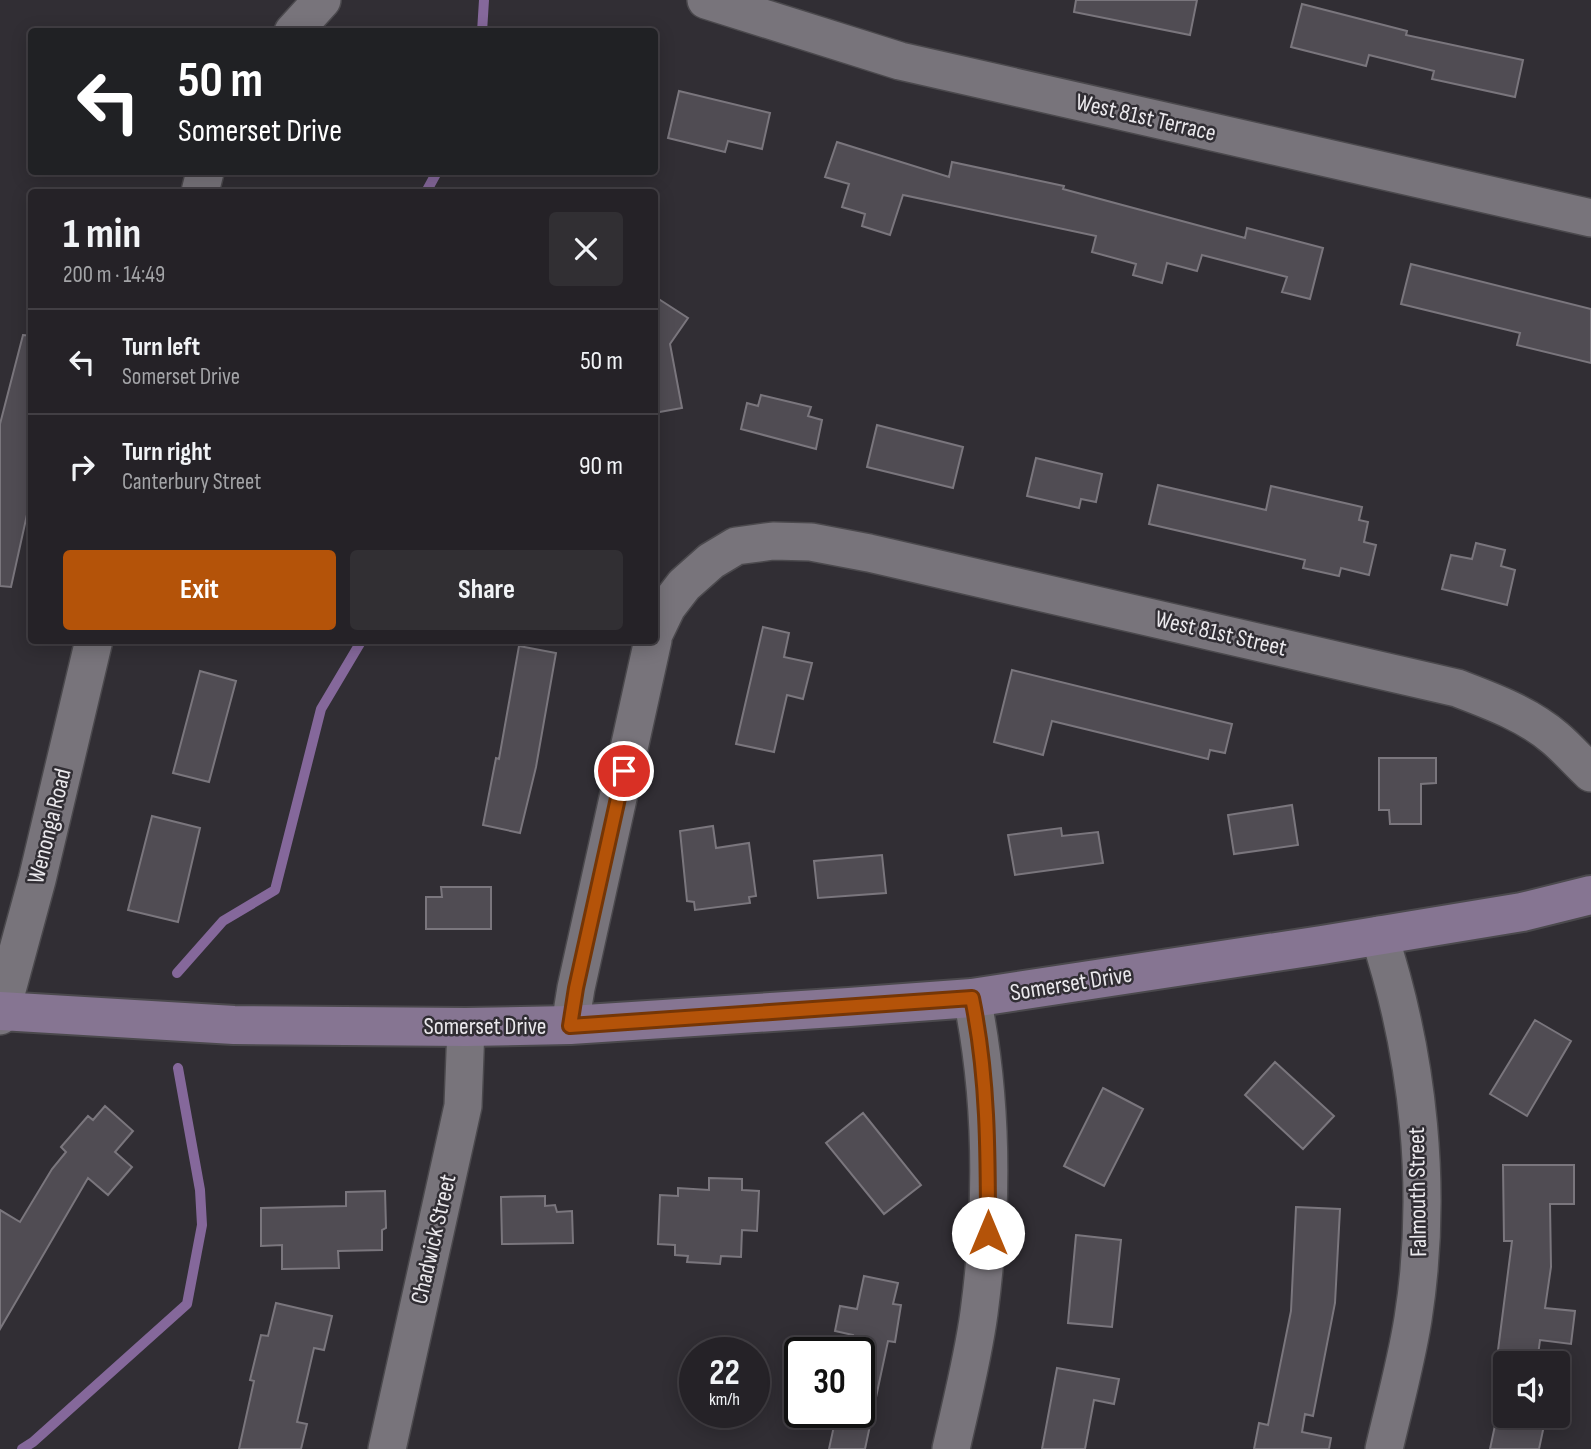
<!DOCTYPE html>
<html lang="en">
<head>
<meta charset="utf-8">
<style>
	body { margin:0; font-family:"Sofia Sans Condensed",sans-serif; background:#312f33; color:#f1f3f6; height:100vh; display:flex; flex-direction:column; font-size:26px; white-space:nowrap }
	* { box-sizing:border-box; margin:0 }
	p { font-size:23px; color:#a3a4a7 }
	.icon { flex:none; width:38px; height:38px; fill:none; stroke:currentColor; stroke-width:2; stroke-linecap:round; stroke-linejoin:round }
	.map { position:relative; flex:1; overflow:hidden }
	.side { position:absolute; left:28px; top:189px; width:630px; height:455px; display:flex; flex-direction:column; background:#252227; border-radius:7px; box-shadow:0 4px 18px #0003,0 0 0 2px #423f44 }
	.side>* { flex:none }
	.guide { position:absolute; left:28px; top:28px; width:630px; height:147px; border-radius:7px; box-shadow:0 4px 18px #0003,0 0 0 2px #423f44; background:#202124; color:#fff; overflow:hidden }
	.fabs { position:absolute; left:1493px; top:1351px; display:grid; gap:14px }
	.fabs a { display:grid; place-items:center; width:77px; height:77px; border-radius:7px; background:#252227; box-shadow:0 4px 18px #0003,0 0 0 2px #423f44; font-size:35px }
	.speed { position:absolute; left:679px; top:1337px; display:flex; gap:14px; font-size:35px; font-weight:700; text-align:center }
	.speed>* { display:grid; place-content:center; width:91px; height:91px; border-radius:50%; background:#252227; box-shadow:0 4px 18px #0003,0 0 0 2px #423f44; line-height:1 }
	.speed small { font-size:18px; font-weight:400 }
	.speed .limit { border:4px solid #111; border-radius:10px; background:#fff; color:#111 }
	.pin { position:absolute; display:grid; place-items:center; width:60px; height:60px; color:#fff; margin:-30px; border:4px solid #fff; border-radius:50%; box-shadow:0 2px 7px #0007 }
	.me { position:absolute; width:77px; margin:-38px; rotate:0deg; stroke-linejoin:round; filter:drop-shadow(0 0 5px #0008) }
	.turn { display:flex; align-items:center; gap:24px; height:147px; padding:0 35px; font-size:32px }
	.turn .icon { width:91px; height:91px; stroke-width:2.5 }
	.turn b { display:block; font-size:49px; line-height:60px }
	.round { display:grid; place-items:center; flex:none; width:74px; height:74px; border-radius:7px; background:#312f33 }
	.headline { display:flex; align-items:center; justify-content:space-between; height:119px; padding:0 35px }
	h1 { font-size:42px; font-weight:700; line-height:52px }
	.primary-button { display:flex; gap:14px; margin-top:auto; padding:14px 35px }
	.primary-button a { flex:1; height:80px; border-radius:7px; background:#b45309; color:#fff; font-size:28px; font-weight:700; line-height:80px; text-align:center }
	.primary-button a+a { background:#312f33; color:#f1f3f6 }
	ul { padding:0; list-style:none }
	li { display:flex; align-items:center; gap:21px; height:105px; padding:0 35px; border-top:2px solid #423f44 }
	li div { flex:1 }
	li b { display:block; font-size:26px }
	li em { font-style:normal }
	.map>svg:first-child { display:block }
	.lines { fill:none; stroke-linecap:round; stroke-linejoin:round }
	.stream { stroke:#85689b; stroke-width:10 }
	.building { fill:#504c53; stroke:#7a767d; stroke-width:2 }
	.street-casing { stroke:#4b494d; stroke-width:40 }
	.secondary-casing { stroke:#4b494d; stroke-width:42 }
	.street { stroke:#78747b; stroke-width:37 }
	.secondary { stroke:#867592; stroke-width:38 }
	.route-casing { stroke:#753606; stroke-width:18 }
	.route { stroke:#b45309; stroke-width:12 }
	.labels { text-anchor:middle; stroke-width:5; stroke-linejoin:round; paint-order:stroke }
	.street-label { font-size:24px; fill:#ebe9ed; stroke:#312e34 }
</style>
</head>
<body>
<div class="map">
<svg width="1591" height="1449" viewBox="0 0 1591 1449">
	<rect width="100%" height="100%" fill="#312e34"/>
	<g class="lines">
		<!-- stream -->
		<path class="stream" d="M 482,32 L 484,0
			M 426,192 L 437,172
			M 177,973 L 223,921 L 275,890 L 321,709 L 362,640
			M 22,1449 L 33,1442 L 187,1304 L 202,1225 L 200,1190 L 178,1068"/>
	</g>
	<!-- building -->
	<path class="building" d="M 1076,0 L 1197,0 L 1190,35 L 1074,12 Z
		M 1302,4 L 1407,31 L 1406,35 L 1523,60 L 1515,97 L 1432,79 L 1434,71 L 1369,55 L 1366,66 L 1291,47 Z
		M 679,91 L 770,113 L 762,149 L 728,141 L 725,152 L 668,138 Z
		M 837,142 L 949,177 L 952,162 L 1064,186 L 1063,189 L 1245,238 L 1247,228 L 1323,248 L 1310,299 L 1282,292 L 1287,277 L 1202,255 L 1197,271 L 1167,263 L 1162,283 L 1133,275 L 1136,264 L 1092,252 L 1096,236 L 903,195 L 890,235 L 862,226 L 865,214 L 842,207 L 849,184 L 825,177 Z
		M 1411,264 L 1591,309 L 1591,363 L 1517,345 L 1520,333 L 1401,304 Z
		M 654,296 L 688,318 L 670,344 L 682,408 L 654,413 Z
		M 23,335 L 32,336 L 32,492 L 11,587 L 0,586 L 0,424 Z
		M 761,395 L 811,407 L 808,416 L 822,420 L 816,449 L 741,429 L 747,403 L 758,406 Z
		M 877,425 L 963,447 L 953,488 L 867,467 Z
		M 1036,458 L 1102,474 L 1096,502 L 1081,499 L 1079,508 L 1027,496 Z
		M 1158,485 L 1266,510 L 1271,486 L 1362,507 L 1359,520 L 1368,522 L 1364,542 L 1376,545 L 1369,575 L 1341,568 L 1339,576 L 1303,568 L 1305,560 L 1149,524 Z
		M 1476,543 L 1505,550 L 1501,566 L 1515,570 L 1507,605 L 1442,589 L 1451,555 L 1472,559 Z
		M 763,627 L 789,633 L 784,657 L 812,663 L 803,699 L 787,695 L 774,752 L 736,744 Z
		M 519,646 L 556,653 L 536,767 L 520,833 L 483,825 L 496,758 L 499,759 Z
		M 1012,670 L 1232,724 L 1225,753 L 1210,750 L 1208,759 L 1052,721 L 1043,755 L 994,742 Z
		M 200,671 L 236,681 L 209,782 L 173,773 Z
		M 1379,758 L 1436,758 L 1436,783 L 1421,784 L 1421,824 L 1390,824 L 1389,810 L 1379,810 Z
		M 1292,805 L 1298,845 L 1234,854 L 1228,815 Z
		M 152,816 L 200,828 L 178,922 L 128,910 Z
		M 713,826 L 716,848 L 749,843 L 756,896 L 749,897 L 750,903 L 695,910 L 694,902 L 687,901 L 680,831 Z
		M 1061,828 L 1062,836 L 1098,832 L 1103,863 L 1015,875 L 1008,835 Z
		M 882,855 L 886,893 L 818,898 L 814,861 Z
		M 441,887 L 491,887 L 491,929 L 426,929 L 426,897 L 442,897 Z
		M 1535,1020 L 1571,1041 L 1527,1116 L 1490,1094 Z
		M 1275,1062 L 1334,1116 L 1303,1149 L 1245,1095 Z
		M 1103,1088 L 1143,1109 L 1104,1186 L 1064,1166 Z
		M 105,1106 L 133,1131 L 115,1152 L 132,1167 L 108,1195 L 88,1178 L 0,1329 L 0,1210 L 20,1222 L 52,1169 L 66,1152 L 61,1147 L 88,1116 L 93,1120 Z
		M 863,1113 L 921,1185 L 884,1214 L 826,1143 Z
		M 1503,1165 L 1574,1165 L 1574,1204 L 1550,1204 L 1551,1267 L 1545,1308 L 1575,1311 L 1571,1344 L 1540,1340 L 1537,1363 L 1497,1358 L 1512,1241 L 1504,1241 Z
		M 709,1178 L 742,1179 L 742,1190 L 759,1191 L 757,1231 L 742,1230 L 741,1257 L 721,1256 L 720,1264 L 687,1262 L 688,1256 L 675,1255 L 675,1245 L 658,1244 L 660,1195 L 678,1196 L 678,1188 L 709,1190 Z
		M 385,1191 L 386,1228 L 382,1230 L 382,1250 L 338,1251 L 339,1268 L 282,1269 L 282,1245 L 261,1246 L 261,1208 L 346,1206 L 346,1192 Z
		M 545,1196 L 545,1206 L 555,1205 L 557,1212 L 572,1211 L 573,1243 L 502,1244 L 501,1197 Z
		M 1296,1207 L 1340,1209 L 1335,1303 L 1313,1416 L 1305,1414 L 1302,1432 L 1331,1438 L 1329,1449 L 1254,1449 L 1259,1423 L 1268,1425 L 1291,1311 Z
		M 1076,1235 L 1121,1240 L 1112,1327 L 1068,1323 Z
		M 864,1276 L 898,1283 L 893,1304 L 901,1305 L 895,1342 L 888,1341 L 865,1449 L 829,1449 L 837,1412 L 859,1412 L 859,1353 L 850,1353 L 853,1335 L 835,1331 L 840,1306 L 857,1309 Z
		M 276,1303 L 332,1316 L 324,1350 L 314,1348 L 297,1422 L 307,1424 L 301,1449 L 239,1449 L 254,1381 L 250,1380 L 261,1335 L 268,1336 Z
		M 1057,1368 L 1119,1379 L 1114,1404 L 1094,1400 L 1085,1449 L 1042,1449 Z
		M 1497,1416 L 1546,1416 L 1539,1449 L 1490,1449 Z"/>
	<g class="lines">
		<!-- street casing -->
		<g class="street-casing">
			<path id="street" d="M 706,0 L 900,61 L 1591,218
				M 293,32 L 322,0
				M 200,192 L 205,172
				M 654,634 L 667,607 L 684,585 L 711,561 L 736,546 L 773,541 L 811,542 L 869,553 L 1457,688 C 1491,701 1527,714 1555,738 C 1568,749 1579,762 1591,773
				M 1379,935 C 1419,1057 1433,1192 1413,1319 C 1406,1363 1394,1406 1384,1449
				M 0,1016 L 37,880 L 94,640
				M 570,1025 L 576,988 L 653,640
				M 387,1449 L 463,1106 L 466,1027
				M 951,1449 C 961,1404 973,1358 979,1313 C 993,1208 993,1101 972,998"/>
		</g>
		<!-- secondary casing -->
		<g class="secondary-casing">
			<path id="secondary" d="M 0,1011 L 234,1025 L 466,1027 L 570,1025 L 849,1007 L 972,998 L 1322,945 L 1522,912 L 1591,895"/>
		</g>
		<!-- street -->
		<use href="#street" class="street"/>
		<!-- secondary -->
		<use href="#secondary" class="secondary"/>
	</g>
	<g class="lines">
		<!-- route casing -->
		<g class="route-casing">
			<path id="route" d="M 624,771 L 576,988 L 570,1026 L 972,998 C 988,1076 988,1153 988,1233"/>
		</g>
		<!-- route -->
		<use href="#route" class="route"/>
	</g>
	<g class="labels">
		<!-- street labels -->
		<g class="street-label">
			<text transform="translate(1146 117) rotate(13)" y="8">West 81st Terrace</text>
			<text transform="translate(1221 633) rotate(13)" y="8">West 81st Street</text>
			<text transform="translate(49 826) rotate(-76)" y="8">Wenonga Road</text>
			<text transform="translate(1071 983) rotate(-9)" y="8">Somerset Drive</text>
			<text x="485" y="1034">Somerset Drive</text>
			<text transform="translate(1417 1192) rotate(-91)" y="8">Falmouth Street</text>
			<text transform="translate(433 1239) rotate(-77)" y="8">Chadwick Street</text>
		</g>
	</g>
</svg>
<div class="fabs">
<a><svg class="icon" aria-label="sound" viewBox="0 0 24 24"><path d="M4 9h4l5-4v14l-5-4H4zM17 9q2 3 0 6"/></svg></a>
</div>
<div class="speed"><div>22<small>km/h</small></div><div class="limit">30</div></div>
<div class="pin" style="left:624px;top:771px;background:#d93025"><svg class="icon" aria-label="arrive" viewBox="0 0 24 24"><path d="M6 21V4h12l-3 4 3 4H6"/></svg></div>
<svg class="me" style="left:988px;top:1233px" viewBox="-20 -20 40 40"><circle r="19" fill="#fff"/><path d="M0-13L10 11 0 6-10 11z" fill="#b45309"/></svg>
<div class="guide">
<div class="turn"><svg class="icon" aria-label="left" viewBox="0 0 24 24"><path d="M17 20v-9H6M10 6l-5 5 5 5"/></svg><div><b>50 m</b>Somerset Drive</div></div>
</div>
<section class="side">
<div class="headline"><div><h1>1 min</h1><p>200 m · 14:49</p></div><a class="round"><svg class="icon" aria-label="close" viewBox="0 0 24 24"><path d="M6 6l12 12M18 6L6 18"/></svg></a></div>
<ul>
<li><svg class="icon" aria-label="left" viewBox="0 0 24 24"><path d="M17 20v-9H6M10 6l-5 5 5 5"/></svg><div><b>Turn left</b><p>Somerset Drive</p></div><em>50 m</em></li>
<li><svg class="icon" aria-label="right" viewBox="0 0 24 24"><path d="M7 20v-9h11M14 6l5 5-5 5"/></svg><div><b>Turn right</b><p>Canterbury Street</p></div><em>90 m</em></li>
</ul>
<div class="primary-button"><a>Exit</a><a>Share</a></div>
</section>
</div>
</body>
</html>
